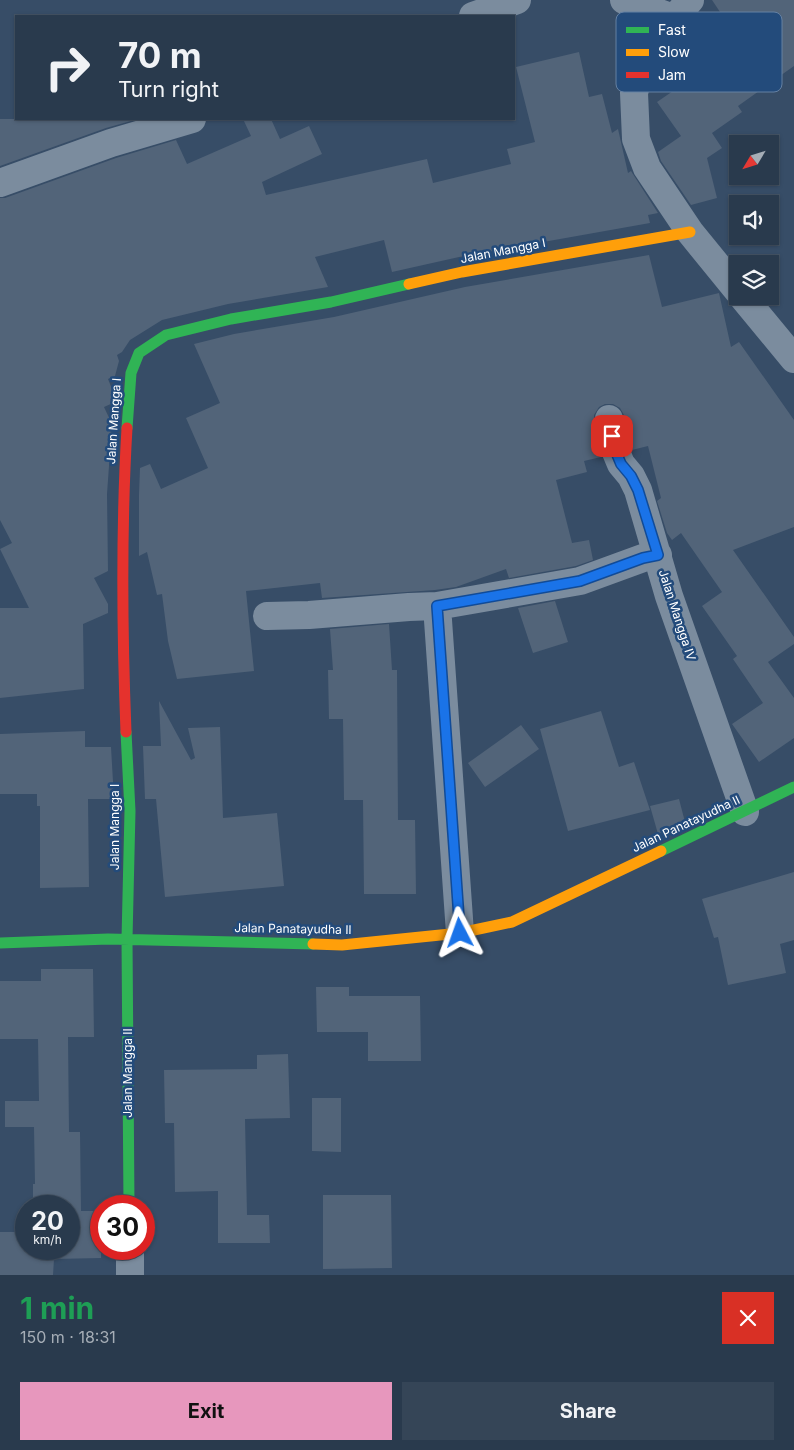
<!DOCTYPE html>
<html lang="en">
<head>
<meta charset="utf-8">
<style>
	body { margin:0; font-family:Inter,sans-serif; background:#354557; color:#f1f3f6; height:100vh; display:flex; flex-direction:column; font-size:19px; white-space:nowrap }
	* { box-sizing:border-box; margin:0 }
	p { font-size:16px; color:#a5adb6 }
	.icon { flex:none; width:28px; height:28px; fill:none; stroke:currentColor; stroke-width:2; stroke-linecap:round; stroke-linejoin:round }
	.map { position:relative; height:1275px; overflow:hidden }
	.drawer { display:flex; flex-direction:column; background:#293a4d; flex:1 }
	.drawer>* { flex:none }
	.hud { position:absolute; left:15px; top:15px; width:500px; height:105px; border-radius:0px; box-shadow:0 1px 4px #0004,0 0 0 1px #455465; background:#293a4d; color:#f1f3f6; overflow:hidden }
	.needle { width:32px; rotate:232deg }
	.fabs { position:absolute; left:729px; top:135px; display:grid; gap:10px }
	.fabs a { display:grid; place-items:center; width:50px; height:50px; border-radius:0px; background:#293a4d; box-shadow:0 1px 4px #0004,0 0 0 1px #455465; font-size:25px }
	.speed { position:absolute; left:15px; top:1195px; display:flex; gap:10px; font-size:25px; font-weight:700; text-align:center }
	.speed>* { display:grid; place-content:center; width:65px; height:65px; border-radius:50%; background:#293a4d; box-shadow:0 1px 4px #0004,0 0 0 1px #455465; line-height:1 }
	.speed small { font-size:12px; font-weight:400 }
	.speed .limit { border:8px solid #d22; background:#fff; color:#111 }
	.pin { position:absolute; display:grid; place-items:center; width:42px; height:42px; color:#fff; margin:-21px; border-radius:10px; box-shadow:0 2px 8px #0006 }
	.me { position:absolute; width:55px; margin:-28px; rotate:356deg; stroke-linejoin:round; filter:drop-shadow(0 0 4px #0008) }
	.turn { display:flex; align-items:center; gap:18px; height:105px; padding:0 20px; font-size:22px }
	.turn .icon { width:65px; height:65px; stroke-width:2.5 }
	.turn b { display:block; font-size:35px; line-height:42px }
	.round { display:grid; place-items:center; flex:none; width:52px; height:52px; border-radius:0px; background:#354557 }
	.summary { display:flex; align-items:center; justify-content:space-between; height:85px; padding:0 20px }
	h1 { font-size:30px; font-weight:700; line-height:38px; color:#1e9e55 }
	.cta { display:flex; gap:10px; margin-top:auto; padding:10px 20px }
	.cta a { flex:1; height:58px; border-radius:0px; background:#e797bd; color:#111; font-size:20px; font-weight:700; line-height:58px; text-align:center }
	.cta a+a { background:#354557; color:#f1f3f6 }
	.map>svg:first-child { display:block }
	.building { fill:#526479 }
	.lines { fill:none; stroke-linecap:round; stroke-linejoin:round }
	.street { stroke:#7b8c9e; stroke-width:28 }
	.fast { stroke:#30b455; stroke-width:11 }
	.slow { stroke:#ff9f0a; stroke-width:11 }
	.jam { stroke:#e5322d; stroke-width:11 }
	.route-casing { stroke:#114b97; stroke-width:12 }
	.route { stroke:#1a73e8; stroke-width:9 }
	.labels { text-anchor:middle; stroke-width:5; stroke-linejoin:round; paint-order:stroke }
	.street-label { font-size:12px; fill:#fff; stroke:#234b7b }
	.key { fill:#234b7b; stroke:#6581a3; stroke-width:1 }
	.key-label { font-size:14px; fill:#fff }
</style>
</head>
<body>
<div class="map">
<svg width="794" height="1275" viewBox="0 0 794 1275">
	<rect width="100%" height="100%" fill="#374d67"/>
	<!-- building -->
	<path class="building" d="M 712,0 L 794,0 L 794,66 L 738,106 L 742,112 L 712,133 L 722,148 L 707,158 L 717,198 L 691,205 L 661,161 L 658,152 L 681,136 L 657,102 L 689,80 L 682,69 L 704,54 L 698,45 L 728,24 Z
		M 579,52 L 589,97 L 602,94 L 612,133 L 618,129 L 628,173 L 631,171 L 658,213 L 648,215 L 650,223 L 459,257 L 392,272 L 384,240 L 315,257 L 328,287 L 228,304 L 162,320 L 130,340 L 122,352 L 117,355 L 119,361 L 115,376 L 108,379 L 114,394 L 113,403 L 104,407 L 112,424 L 107,494 L 108,571 L 94,578 L 108,604 L 108,613 L 83,624 L 84,689 L 0,698 L 0,608 L 29,608 L 0,549 L 12,543 L 0,520 L 0,198 L 5,198 L 116,158 L 176,140 L 187,164 L 251,136 L 243,119 L 271,119 L 280,139 L 309,126 L 322,154 L 262,182 L 266,195 L 427,159 L 433,183 L 511,164 L 507,149 L 535,142 L 516,67 Z
		M 0,119 L 138,119 L 106,128 L 0,166 Z
		M 649,255 L 662,307 L 719,293 L 731,347 L 739,342 L 794,420 L 794,527 L 733,550 L 794,637 L 794,644 L 768,662 L 794,698 L 794,738 L 759,762 L 732,724 L 763,703 L 733,659 L 737,656 L 702,606 L 722,592 L 681,533 L 672,540 L 667,533 L 657,501 L 661,498 L 648,446 L 632,450 L 624,415 L 620,408 L 613,404 L 605,404 L 599,407 L 594,415 L 594,422 L 601,457 L 584,461 L 587,472 L 556,480 L 572,543 L 589,540 L 593,560 L 576,566 L 509,578 L 506,569 L 456,587 L 435,590 L 322,598 L 320,583 L 246,591 L 254,671 L 177,679 L 168,641 L 162,594 L 157,595 L 147,552 L 139,556 L 139,495 L 140,468 L 150,464 L 161,489 L 208,468 L 186,418 L 220,403 L 194,344 L 234,334 L 334,317 L 465,287 Z
		M 555,601 L 568,642 L 533,653 L 518,608 Z
		M 389,624 L 392,670 L 397,670 L 398,820 L 415,820 L 416,894 L 364,894 L 363,800 L 344,800 L 343,719 L 329,719 L 328,670 L 333,670 L 330,629 Z
		M 159,701 L 191,760 L 195,758 L 188,728 L 220,727 L 223,818 L 277,813 L 284,886 L 165,897 L 156,799 L 145,799 L 143,746 L 161,746 Z
		M 601,711 L 619,767 L 634,762 L 650,810 L 568,831 L 540,729 Z
		M 521,725 L 539,749 L 485,787 L 468,763 Z
		M 85,731 L 85,747 L 111,747 L 114,799 L 88,799 L 89,887 L 40,888 L 40,806 L 37,806 L 37,794 L 0,794 L 0,734 Z
		M 679,799 L 685,822 L 658,834 L 650,806 Z
		M 794,872 L 794,940 L 780,944 L 786,973 L 728,985 L 718,937 L 714,938 L 702,899 Z
		M 41,969 L 93,969 L 94,1037 L 68,1037 L 69,1132 L 80,1132 L 81,1211 L 101,1211 L 101,1258 L 54,1259 L 53,1275 L 0,1275 L 0,1232 L 26,1232 L 26,1249 L 69,1249 L 69,1206 L 33,1206 L 33,1184 L 35,1184 L 34,1127 L 5,1127 L 5,1101 L 39,1101 L 38,1039 L 0,1039 L 0,981 L 41,981 Z
		M 316,987 L 349,987 L 349,996 L 420,996 L 421,1061 L 368,1061 L 368,1032 L 317,1032 Z
		M 288,1054 L 290,1118 L 245,1119 L 247,1215 L 269,1215 L 270,1243 L 218,1243 L 218,1191 L 175,1192 L 174,1123 L 165,1123 L 164,1070 L 257,1069 L 257,1055 Z
		M 312,1098 L 341,1098 L 341,1152 L 312,1151 Z
		M 323,1195 L 391,1195 L 392,1268 L 323,1269 Z"/>
	<g class="lines">
		<!-- street -->
		<path class="street" d="M 624,0 L 673,18
			M 690,0 L 644,54 L 634,93 L 636,139 L 647,168 L 690,232 L 738,291
			M 473,16 L 517,0
			M 0,183 L 111,143 L 192,119
			M 742,296 L 794,359
			M 609,419 L 616,452 L 621,464 L 631,476 L 638,490 L 669,596 L 745,812
			M 437,606 L 460,933
			M 267,616 L 309,615 L 409,607 L 437,606 L 580,581 L 643,558 L 658,555
			M 130,1249 L 130,1275"/>
		<!-- fast -->
		<path class="fast" d="M 127,428 L 131,373 L 139,353 L 166,335 L 231,319 L 331,302 L 409,284
			M 126,732 L 130,811 L 127,939 L 129,1206
			M 661,851 L 794,787
			M 0,943 L 108,939 L 313,944"/>
		<!-- slow -->
		<path class="slow" d="M 409,284 L 462,272 L 690,232
			M 313,944 L 342,945 L 460,933 L 512,922 L 661,851"/>
		<!-- jam -->
		<path class="jam" d="M 126,732 C 122,631 121,529 127,428"/>
	</g>
	<g class="lines">
		<!-- route casing -->
		<g class="route-casing">
			<path id="route" d="M 460,933 L 437,606 L 580,581 L 643,558 L 658,555 L 638,490 L 631,476 L 621,464 L 616,452 L 612,436"/>
		</g>
		<!-- route -->
		<use href="#route" class="route"/>
	</g>
	<g class="labels">
		<!-- street labels -->
		<g class="street-label">
			<text transform="translate(503 251) rotate(-11)" y="4">Jalan Mangga I</text>
			<text transform="translate(114 421) rotate(-86)" y="4">Jalan Mangga I</text>
			<text transform="translate(677 615) rotate(72)" y="4">Jalan Mangga IV</text>
			<text transform="translate(686 824) rotate(-25)" y="4">Jalan Panatayudha II</text>
			<text transform="translate(115 827) rotate(-90)" y="4">Jalan Mangga I</text>
			<text transform="translate(293 929) rotate(1)" y="4">Jalan Panatayudha II</text>
			<text transform="translate(128 1073) rotate(-90)" y="4">Jalan Mangga II</text>
		</g>
	</g>
	<!-- legend -->
	<rect x="616" y="12" width="166" height="80" rx="8" class="key"/>
	<rect x="626" y="27" width="23" height="6" fill="#30b455"/>
	<rect x="626" y="49" width="23" height="7" fill="#ff9f0a"/>
	<rect x="626" y="72" width="23" height="6" fill="#e5322d"/>
	<g class="key-label">
		<text x="658" y="35">Fast</text>
		<text x="658" y="57">Slow</text>
		<text x="658" y="80">Jam</text>
	</g>
</svg>
<div class="fabs">
<a><svg class="needle" viewBox="-14 -14 28 28"><path d="M0-13l5 13h-10z" fill="#e53935"/><path d="M0 13l5-13h-10z" fill="#a5adb6"/></svg></a>
<a><svg class="icon" aria-label="sound" viewBox="0 0 24 24"><path d="M4 9h4l5-4v14l-5-4H4zM17 9q2 3 0 6"/></svg></a>
<a><svg class="icon" aria-label="layers" viewBox="0 0 24 24"><path d="M12 4l9 5-9 5-9-5zM3 14l9 5 9-5"/></svg></a>
</div>
<div class="speed"><div>20<small>km/h</small></div><div class="limit">30</div></div>
<div class="pin" style="left:612px;top:436px;background:#d93025"><svg class="icon" aria-label="arrive" viewBox="0 0 24 24"><path d="M6 21V4h12l-3 4 3 4H6"/></svg></div>
<svg class="me" style="left:460px;top:933px" viewBox="-20 -20 40 40"><path d="M0-17L14 15 0 8-14 15z" fill="#1a73e8" stroke="#fff" stroke-width="4"/></svg>
<div class="hud">
<div class="turn"><svg class="icon" aria-label="right" viewBox="0 0 24 24"><path d="M7 20v-9h11M14 6l5 5-5 5"/></svg><div><b>70 m</b>Turn right</div></div>
</div>
</div>
<section class="drawer">
<div class="summary"><div><h1>1 min</h1><p>150 m · 18:31</p></div><a class="round" style="background:#d93025;color:#fff"><svg class="icon" aria-label="close" viewBox="0 0 24 24"><path d="M6 6l12 12M18 6L6 18"/></svg></a></div>
<div class="cta"><a>Exit</a><a>Share</a></div>
</section>
</body>
</html>
